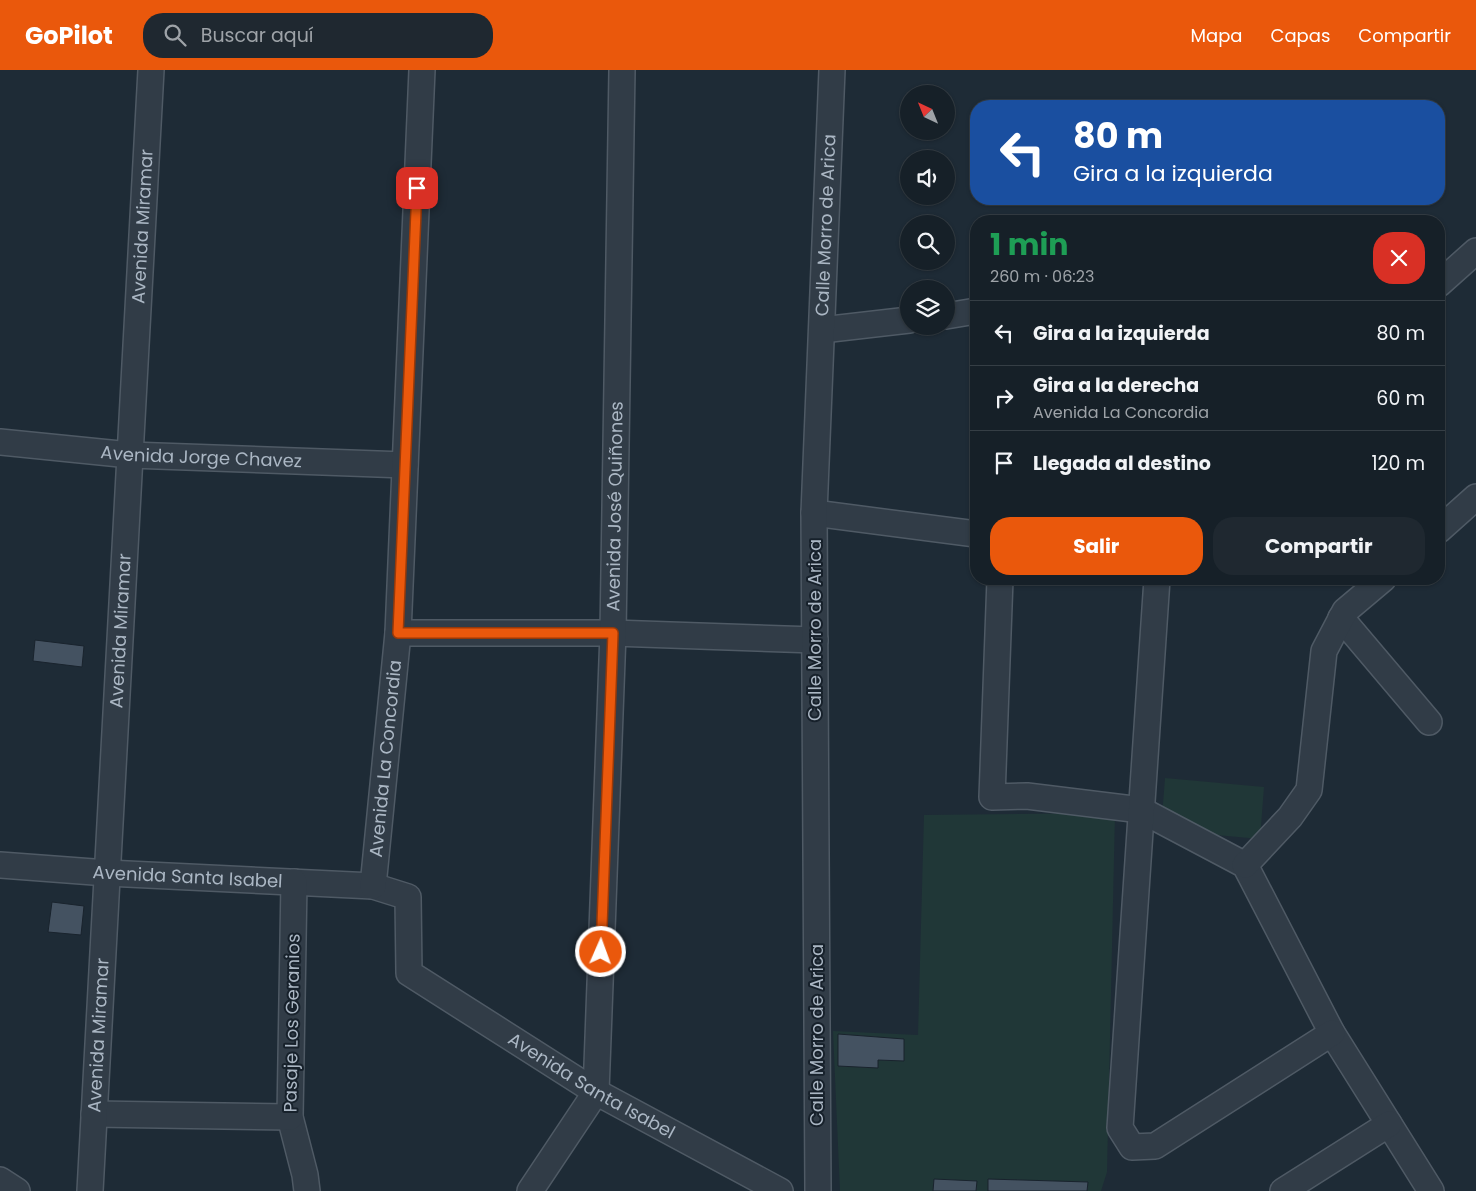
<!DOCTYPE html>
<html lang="es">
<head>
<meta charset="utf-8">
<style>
	body { margin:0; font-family:Poppins,sans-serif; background:#1f2830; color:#f1f3f6; height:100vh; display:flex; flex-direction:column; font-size:19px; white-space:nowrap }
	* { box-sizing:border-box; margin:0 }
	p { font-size:16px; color:#9ea3a8 }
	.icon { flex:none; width:28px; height:28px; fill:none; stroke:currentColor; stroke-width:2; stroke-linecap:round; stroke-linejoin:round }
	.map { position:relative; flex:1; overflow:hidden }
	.side { position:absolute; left:970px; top:145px; width:475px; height:370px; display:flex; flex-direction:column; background:#162028; border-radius:20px; box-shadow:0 1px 4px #0004,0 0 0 1px #353e45 }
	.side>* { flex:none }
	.top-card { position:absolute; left:970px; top:30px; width:475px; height:105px; border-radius:20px; box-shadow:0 1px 4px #0004,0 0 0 1px #353e45; background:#1a4fa0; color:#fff; overflow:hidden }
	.needle { width:32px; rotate:317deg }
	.buttons { position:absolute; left:900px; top:15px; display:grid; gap:10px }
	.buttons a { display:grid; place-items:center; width:55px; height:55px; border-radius:50%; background:#162028; box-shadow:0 1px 4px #0004,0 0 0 1px #353e45; font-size:25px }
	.pin { position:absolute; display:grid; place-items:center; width:42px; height:42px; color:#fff; margin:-21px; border-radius:10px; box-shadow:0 2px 8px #0006 }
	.me { position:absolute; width:55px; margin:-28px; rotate:2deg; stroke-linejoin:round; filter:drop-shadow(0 0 4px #0008) }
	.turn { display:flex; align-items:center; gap:18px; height:105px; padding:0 20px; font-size:22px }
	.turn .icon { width:65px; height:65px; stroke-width:2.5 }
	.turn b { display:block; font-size:35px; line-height:42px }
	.round { display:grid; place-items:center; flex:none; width:52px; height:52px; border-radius:20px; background:#1f2830 }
	.summary { display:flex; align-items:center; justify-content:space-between; height:85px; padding:0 20px }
	h1 { font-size:30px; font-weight:700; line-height:38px; color:#1e9e55 }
	.cta { display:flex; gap:10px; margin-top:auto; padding:10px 20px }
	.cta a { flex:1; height:58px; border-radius:20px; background:#ea580c; color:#fff; font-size:20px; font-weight:700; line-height:58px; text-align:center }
	.cta a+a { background:#1f2830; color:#f1f3f6 }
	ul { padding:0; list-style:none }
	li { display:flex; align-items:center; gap:15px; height:65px; padding:0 20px; border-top:1px solid #353e45 }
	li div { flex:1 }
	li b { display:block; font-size:19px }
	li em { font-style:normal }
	header { display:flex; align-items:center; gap:30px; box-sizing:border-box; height:70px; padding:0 25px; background:#ea580c; color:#fff }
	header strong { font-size:24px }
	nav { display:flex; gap:28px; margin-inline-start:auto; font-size:18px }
	.search { width:350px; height:45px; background:#1f2830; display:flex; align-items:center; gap:12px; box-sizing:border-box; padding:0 18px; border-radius:20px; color:#9ea3a8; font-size:19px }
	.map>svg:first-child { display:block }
	.green { fill:#203737 }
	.building { fill:#445261; stroke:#19232d }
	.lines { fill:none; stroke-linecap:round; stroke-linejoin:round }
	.minor-casing { stroke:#4f5a65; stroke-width:28 }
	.minor { stroke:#313c47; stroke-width:25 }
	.route-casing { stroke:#983908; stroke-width:12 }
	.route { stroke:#ea580c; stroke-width:9 }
	.labels { text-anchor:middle; stroke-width:4; stroke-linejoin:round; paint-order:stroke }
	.street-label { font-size:18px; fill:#abb7c4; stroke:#17212b }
</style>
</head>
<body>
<header>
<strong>GoPilot</strong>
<div class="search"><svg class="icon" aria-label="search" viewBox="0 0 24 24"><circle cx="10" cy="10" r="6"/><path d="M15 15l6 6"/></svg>Buscar aquí</div>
<nav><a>Mapa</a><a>Capas</a><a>Compartir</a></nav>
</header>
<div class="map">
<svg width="1476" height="1121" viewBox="0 0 1476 1121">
	<rect width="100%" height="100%" fill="#1e2b36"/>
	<!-- green -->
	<path class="green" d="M 1165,708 L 1264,717 L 1260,769 L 1161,760 Z
		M 1115,743 L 1107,1102 L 1101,1121 L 840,1121 L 833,961 L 918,965 L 924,745 Z"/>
	<!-- building -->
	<path class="building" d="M 35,570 L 84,576 L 82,597 L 33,591 Z
		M 52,832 L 84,836 L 81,865 L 48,862 Z
		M 838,964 L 904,969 L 904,991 L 878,990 L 878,998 L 838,996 Z
		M 934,1109 L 977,1111 L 976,1121 L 933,1121 Z
		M 988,1109 L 1088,1112 L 1087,1121 L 988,1121 Z"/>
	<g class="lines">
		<!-- minor casing -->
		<g class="minor-casing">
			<g id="minor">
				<path d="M 1439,214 L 1476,181"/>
				<path d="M 946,246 L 976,241"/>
				<path d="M 822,260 L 909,250"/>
				<path id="s1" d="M 0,372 L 130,385 L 405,395"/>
				<path d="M 814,443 L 976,464"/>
				<path d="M 1439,460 L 1476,427"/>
				<path d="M 1000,509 L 992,727 L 1027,726 L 1141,740 L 1245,795 L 1332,963 L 1431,1121"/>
				<path d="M 1157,509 L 1120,1058 L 1132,1077 L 1155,1076 L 1332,963"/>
				<path d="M 1341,548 L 1429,652"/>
				<path d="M 398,563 L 613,563 L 815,570"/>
				<path id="s2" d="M 0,795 L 107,803 L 373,816 L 408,827 L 409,903 L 596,1022 L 780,1121"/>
				<path d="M 1245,795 L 1290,747 L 1309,720 L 1324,581 L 1345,541 L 1383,509"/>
				<path d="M 294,812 L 290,1047 L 305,1105 L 307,1121"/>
				<path id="s3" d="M 373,816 L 398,563 L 422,0"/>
				<path d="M 94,1044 L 290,1047"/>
				<path d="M 0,1110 L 17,1121"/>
				<path id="s4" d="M 90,1121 L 151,0"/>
				<path id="s5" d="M 530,1121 L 596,1022 L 613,563 L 622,0"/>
				<path id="s6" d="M 818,1121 L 814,443 L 832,0"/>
				<path d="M 1283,1121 L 1389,1054"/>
			</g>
		</g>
		<!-- minor -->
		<use href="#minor" class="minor"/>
	</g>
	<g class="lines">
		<!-- route casing -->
		<g class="route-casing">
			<path id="route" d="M 417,118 L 398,563 L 613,563 L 601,882"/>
		</g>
		<!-- route -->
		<use href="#route" class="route"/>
	</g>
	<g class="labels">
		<!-- street labels -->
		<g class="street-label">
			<text dy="6" stroke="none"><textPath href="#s4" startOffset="966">Avenida Miramar</textPath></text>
			<text dy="6" stroke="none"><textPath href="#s6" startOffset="966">Calle Morro de Arica</textPath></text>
			<text dy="6" stroke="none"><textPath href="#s1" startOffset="202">Avenida Jorge Chavez</textPath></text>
			<text dy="6" stroke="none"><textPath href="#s5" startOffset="705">Avenida José Quiñones</textPath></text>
			<text transform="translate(815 560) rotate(-90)" y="6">Calle Morro de Arica</text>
			<text dy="6" stroke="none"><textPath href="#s4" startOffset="561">Avenida Miramar</textPath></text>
			<text dy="6" stroke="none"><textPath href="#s3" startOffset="128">Avenida La Concordia</textPath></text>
			<text dy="6" stroke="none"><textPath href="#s2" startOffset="188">Avenida Santa Isabel</textPath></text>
			<text transform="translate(292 953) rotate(-89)" y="6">Pasaje Los Geranios</text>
			<text dy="6" stroke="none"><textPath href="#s4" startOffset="156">Avenida Miramar</textPath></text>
			<text transform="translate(817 965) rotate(-90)" y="6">Calle Morro de Arica</text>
			<text dy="6" stroke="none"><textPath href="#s2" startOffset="701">Avenida Santa Isabel</textPath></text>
		</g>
	</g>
</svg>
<div class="buttons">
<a><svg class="needle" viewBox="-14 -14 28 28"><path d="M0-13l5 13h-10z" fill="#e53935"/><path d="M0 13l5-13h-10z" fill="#9ea3a8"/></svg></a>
<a><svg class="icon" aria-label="sound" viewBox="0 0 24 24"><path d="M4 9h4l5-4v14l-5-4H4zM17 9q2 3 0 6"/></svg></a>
<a><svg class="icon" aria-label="search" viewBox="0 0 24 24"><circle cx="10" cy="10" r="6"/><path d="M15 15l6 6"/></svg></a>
<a><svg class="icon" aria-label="layers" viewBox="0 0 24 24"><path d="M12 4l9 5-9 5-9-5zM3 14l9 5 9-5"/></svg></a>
</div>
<div class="pin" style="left:417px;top:118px;background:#d93025"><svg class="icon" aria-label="arrive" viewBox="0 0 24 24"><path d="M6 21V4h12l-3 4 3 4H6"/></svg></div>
<svg class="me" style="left:601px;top:882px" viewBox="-20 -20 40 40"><circle r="17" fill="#ea580c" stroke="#fff" stroke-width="3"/><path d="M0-11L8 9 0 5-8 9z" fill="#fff"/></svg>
<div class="top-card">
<div class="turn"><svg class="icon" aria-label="left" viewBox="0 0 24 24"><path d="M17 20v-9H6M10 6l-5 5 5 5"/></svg><div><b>80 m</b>Gira a la izquierda</div></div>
</div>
<section class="side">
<div class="summary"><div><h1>1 min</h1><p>260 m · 06:23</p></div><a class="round" style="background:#d93025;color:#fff"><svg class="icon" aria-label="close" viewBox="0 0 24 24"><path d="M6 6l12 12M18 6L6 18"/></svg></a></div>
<ul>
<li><svg class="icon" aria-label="left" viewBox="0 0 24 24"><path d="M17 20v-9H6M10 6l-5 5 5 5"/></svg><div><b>Gira a la izquierda</b></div><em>80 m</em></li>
<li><svg class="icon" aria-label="right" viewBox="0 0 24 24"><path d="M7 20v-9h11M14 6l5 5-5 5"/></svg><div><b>Gira a la derecha</b><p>Avenida La Concordia</p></div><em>60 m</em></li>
<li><svg class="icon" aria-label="arrive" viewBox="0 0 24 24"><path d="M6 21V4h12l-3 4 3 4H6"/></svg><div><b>Llegada al destino</b></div><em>120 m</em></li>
</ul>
<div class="cta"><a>Salir</a><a>Compartir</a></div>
</section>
</div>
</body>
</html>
